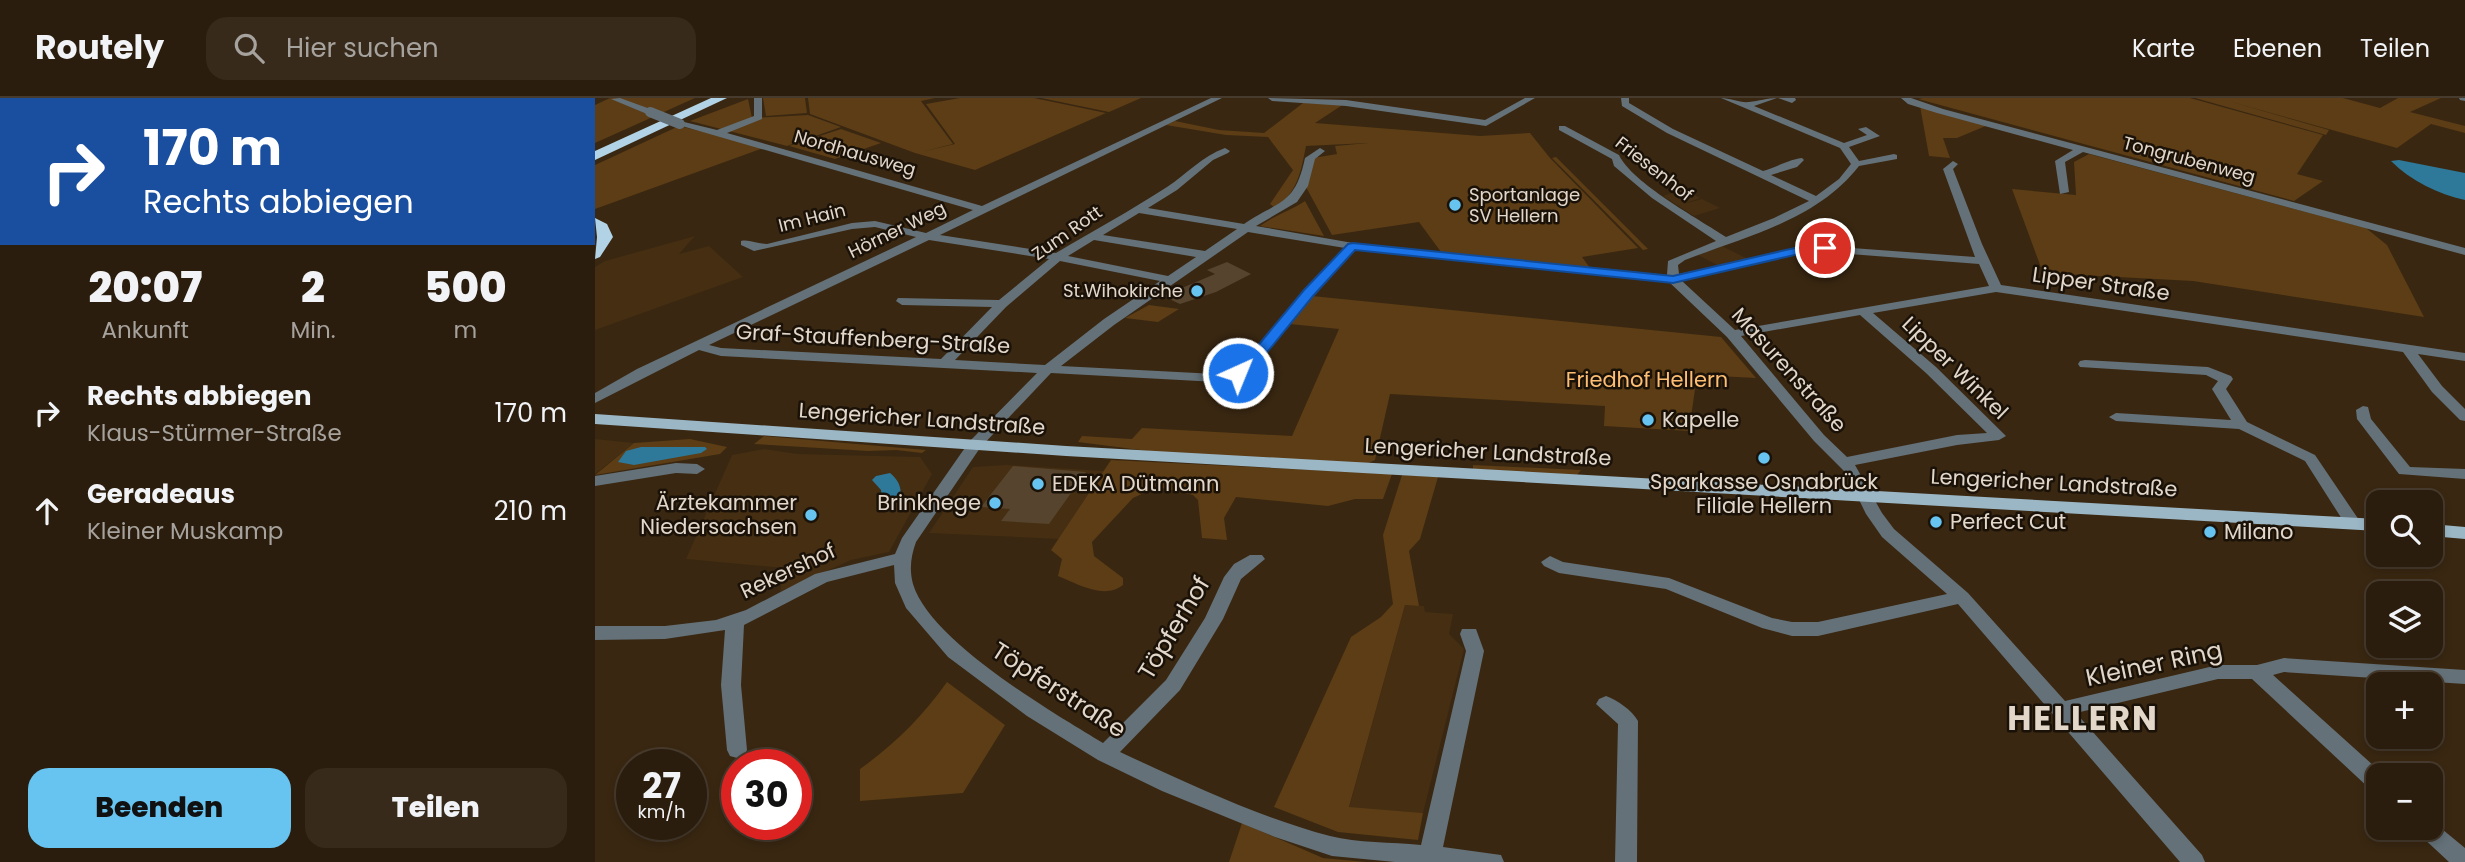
<!DOCTYPE html>
<html lang="de">
<head>
<meta charset="utf-8">
<style>
	body { margin:0; font-family:Poppins,sans-serif; background:#372a1b; color:#f1f3f6; height:100vh; display:flex; flex-direction:column; font-size:26px; white-space:nowrap }
	* { box-sizing:border-box; margin:0 }
	p { font-size:23px; color:#a6a29d }
	.icon { flex:none; width:38px; height:38px; fill:none; stroke:currentColor; stroke-width:2; stroke-linecap:round; stroke-linejoin:round }
	.map { position:relative; flex:1; overflow:hidden }
	.side { display:flex; flex-direction:column; background:#2b1d0d; width:595px }
	.side>* { flex:none }
	.top-card { background:#1a4fa0; color:#fff; overflow:hidden }
	.controls { position:absolute; left:1771px; top:392px; display:grid; gap:14px }
	.controls a { display:grid; place-items:center; width:77px; height:77px; border-radius:14px; background:#2b1d0d; box-shadow:0 4px 10px #0003,0 0 0 2px #473b2e; font-size:35px }
	.speed { position:absolute; left:21px; top:651px; display:flex; gap:14px; font-size:35px; font-weight:700; text-align:center }
	.speed>* { display:grid; place-content:center; width:91px; height:91px; border-radius:50%; background:#2b1d0d; box-shadow:0 4px 10px #0003,0 0 0 2px #473b2e; line-height:1 }
	.speed small { font-size:18px; font-weight:400 }
	.speed .limit { border:10px solid #d22; background:#fff; color:#111 }
	.pin { position:absolute; display:grid; place-items:center; width:60px; height:60px; color:#fff; margin:-30px; border:4px solid #fff; border-radius:50%; box-shadow:0 2px 7px #0007 }
	.me { position:absolute; width:77px; margin:-38px; rotate:44deg; stroke-linejoin:round; filter:drop-shadow(0 0 5px #0008) }
	.turn { display:flex; align-items:center; gap:24px; height:147px; padding:0 28px; font-size:32px }
	.turn .icon { width:91px; height:91px; stroke-width:2.5 }
	.turn b { display:block; font-size:49px; line-height:60px }
	.eta { display:flex; justify-content:space-evenly; align-items:center; height:119px; text-align:center }
	.eta b { font-size:42px; font-weight:800; line-height:49px }
	.button { display:flex; gap:14px; margin-top:auto; padding:14px 28px }
	.button a { flex:1; height:80px; border-radius:21px; background:#67c4f0; color:#111; font-size:28px; font-weight:800; line-height:80px; text-align:center }
	.button a+a { background:#372a1b; color:#f1f3f6 }
	ul { padding:0; list-style:none }
	li { display:flex; align-items:center; gap:21px; height:98px; padding:0 28px }
	li div { flex:1 }
	li b { display:block; font-size:26px }
	li em { font-style:normal }
	header { display:flex; align-items:center; gap:42px; box-sizing:border-box; height:98px; padding:0 35px; background:#2b1d0d; border-bottom:2px solid #473b2e }
	header strong { font-size:33px }
	nav { display:flex; gap:38px; margin-inline-start:auto; font-size:24px }
	.search { width:490px; height:63px; background:#372a1b; display:flex; align-items:center; gap:18px; box-sizing:border-box; padding:0 24px; border-radius:21px; color:#a6a29d; font-size:26px }
	main { display:flex; flex:1; min-height:0 }
	.map>svg:first-child { display:block }
	.built { fill:#452e12 }
	.green { fill:#5c3d15 }
	.water { fill:#2e7899 }
	.building { fill:#57442e }
	.lines { fill:none; stroke-linecap:round; stroke-linejoin:round }
	.minor { fill:#647178; fill-rule:evenodd }
	.major { fill:#9bb7c6; fill-rule:evenodd }
	.highway { fill:#b1d3e5; fill-rule:evenodd }
	.minor-bridge { stroke:#647178; stroke-width:10 }
	.route { fill:#1a73e8; stroke:#114b97; stroke-width:2 }
	.poi-dot { fill:#67c4f0; stroke:#1a1208; stroke-width:2.5 }
	.labels { text-anchor:middle; stroke-width:5; stroke-linejoin:round; paint-order:stroke }
	.far-street-label { font-size:18px; fill:#e3d7ca; stroke:#1a1208 }
	.far-poi-label { font-size:18px; fill:#e3d7ca; stroke:#1a1208; text-anchor:start }
	.street-label { font-size:21px; fill:#e3d7ca; stroke:#1a1208 }
	.park-label { font-size:21px; fill:#febe73; stroke:#1a1208 }
	.poi-label { font-size:21px; fill:#e3d7ca; stroke:#1a1208; text-anchor:start }
	.near-street-label { font-size:24px; fill:#e3d7ca; stroke:#1a1208 }
	.near-district-label { font-size:33px; font-weight:bold; letter-spacing:2px; fill:#e3d7ca; stroke:#1a1208 }
</style>
</head>
<body>
<header>
<strong>Routely</strong>
<div class="search"><svg class="icon" aria-label="search" viewBox="0 0 24 24"><circle cx="10" cy="10" r="6"/><path d="M15 15l6 6"/></svg>Hier suchen</div>
<nav><a>Karte</a><a>Ebenen</a><a>Teilen</a></nav>
</header>
<main>
<section class="side">
<div class="top-card">
<div class="turn"><svg class="icon" aria-label="right" viewBox="0 0 24 24"><path d="M7 20v-9h11M14 6l5 5-5 5"/></svg><div><b>170 m</b>Rechts abbiegen</div></div>
</div>
<div class="eta">
<div><b>20:07</b><p>Ankunft</p></div>
<div><b>2</b><p>Min.</p></div>
<div><b>500</b><p>m</p></div>
</div>
<ul>
<li><svg class="icon" aria-label="right" viewBox="0 0 24 24"><path d="M7 20v-9h11M14 6l5 5-5 5"/></svg><div><b>Rechts abbiegen</b><p>Klaus-Stürmer-Straße</p></div><em>170 m</em></li>
<li><svg class="icon" aria-label="ahead" viewBox="0 0 24 24"><path d="M12 20V5M6 11l6-6 6 6"/></svg><div><b>Geradeaus</b><p>Kleiner Muskamp</p></div><em>210 m</em></li>
</ul>
<div class="button"><a>Beenden</a><a>Teilen</a></div>
</section>
<div class="map">
<svg width="1870" height="764" viewBox="0 0 1870 764">
	<rect width="100%" height="100%" fill="#392711"/>
	<!-- built -->
	<path class="built" d="M 1088,91 L 1105,100 L 1088,106 L 1107,101 L 1125,110 L 1099,118 L 1068,98 Z
		M 100,138 L 84,156 L 114,148 L 148,179 L 0,232 L 0,169 L 10,163 Z
		M 1127,148 L 1153,161 L 1124,168 L 1103,157 Z
		M 0,341 L 39,345 L 0,376 Z
		M 169,351 L 203,356 L 325,359 L 337,376 L 294,454 L 256,462 L 185,494 L 189,470 L 91,461 L 137,357 Z
		M 411,367 L 509,373 L 464,441 L 334,435 L 378,369 Z
		M 810,507 L 829,508 L 830,514 L 858,516 L 854,536 L 869,551 L 828,715 L 754,710 Z"/>
	<!-- green -->
	<path class="green" d="M 15,0 L 100,0 L 0,45 L 0,7 Z
		M 168,0 L 210,0 L 212,15 L 171,18 Z
		M 213,0 L 340,0 L 326,3 L 358,46 L 326,54 L 360,46 L 331,6 L 365,0 L 439,0 L 511,15 L 380,72 L 320,55 L 215,16 Z
		M 446,0 L 546,0 L 514,14 Z
		M 1328,0 L 1595,0 L 1728,37 L 1702,76 L 1728,83 L 1699,103 L 1323,1 Z
		M 1600,0 L 1748,0 L 1785,10 L 1803,0 L 1846,0 L 1815,14 L 1870,28 L 1870,35 L 1836,26 L 1802,50 L 1633,3 L 1734,32 L 1731,37 Z
		M 153,1 L 157,20 L 213,17 L 246,29 L 192,48 L 95,23 Z
		M 708,5 L 749,6 L 720,25 L 885,38 L 935,35 L 955,60 L 1043,150 L 987,159 L 995,170 L 846,154 L 824,124 L 737,137 L 711,89 L 718,60 L 742,56 L 740,48 L 773,45 L 711,48 C 706,74 702,95 680,110 L 675,106 L 698,72 L 673,39 L 631,37 L 571,27 L 580,23 L 624,32 L 669,35 Z
		M 1325,8 L 1393,27 L 1362,40 L 1348,40 L 1355,60 L 1334,58 Z
		M 84,28 L 171,49 L 0,111 L 0,67 Z
		M 246,31 L 286,45 L 240,61 L 194,48 Z
		M 1494,56 L 1771,130 L 1792,147 L 1829,219 L 1598,183 L 1448,175 L 1417,91 L 1481,97 L 1479,64 Z
		M 961,59 L 1053,151 L 1048,152 L 957,60 Z
		M 710,103 L 729,138 L 665,128 C 680,117 695,113 710,103 Z
		M 717,198 L 1126,239 L 1161,280 L 1102,277 L 1094,333 L 1009,328 L 1010,308 L 795,296 L 780,362 L 771,366 L 561,354 L 483,344 L 487,338 L 537,341 L 547,330 L 697,338 L 744,231 L 695,226 Z
		M 554,207 L 584,211 L 563,224 L 530,220 Z
		M 169,338 L 331,352 L 327,355 L 301,352 L 273,353 L 159,346 Z
		M 95,341 L 132,349 L 125,356 L 0,377 L 39,345 Z
		M 516,362 L 797,376 L 788,401 L 760,401 L 733,408 L 641,399 L 629,420 L 632,442 L 607,440 L 603,402 L 598,397 L 562,389 L 538,400 L 497,444 L 499,458 L 528,480 L 528,487 C 509,502 483,486 463,478 L 467,461 L 456,452 Z
		M 878,367 L 986,372 L 982,377 L 878,371 Z
		M 807,377 L 843,379 L 825,441 L 814,453 L 824,508 L 810,507 L 754,709 L 828,715 L 823,742 L 743,734 L 679,709 L 756,539 L 786,519 L 798,506 L 788,437 Z
		M 352,584 L 410,627 L 368,695 L 265,703 L 265,671 C 300,646 327,619 352,584 Z
		M 647,725 L 728,760 L 771,764 L 634,764 Z"/>
	<!-- water -->
	<path class="water" d="M 1804,62 L 1870,75 L 1870,102 C 1843,96 1816,83 1796,63 Z
		M 46,349 L 110,349 L 112,351 L 106,355 L 39,367 L 23,364 L 31,353 Z
		M 295,375 C 308,385 311,403 293,408 L 287,404 L 286,392 L 277,382 L 281,378 Z"/>
	<!-- building -->
	<path class="building" d="M 632,164 L 656,176 L 621,194 L 585,206 L 568,198 L 620,176 L 612,172 Z
		M 418,368 L 491,374 L 454,426 L 406,423 L 415,411 L 386,409 Z"/>
	<g class="lines">
		<!-- minor -->
		<path class="minor" d="M 25,0 L 58,12 L 60,14 L 52,16 L 16,1 Z
			M 159,0 L 167,0 L 167,21 L 132,35 L 387,108 L 616,0 L 627,0 L 345,137 L 461,155 C 498,133 535,113 572,89 C 592,76 607,58 630,50 L 635,53 L 633,55 L 618,62 L 582,92 L 553,110 L 649,126 C 685,102 700,107 710,60 L 725,50 L 730,53 L 720,61 L 713,88 L 702,104 L 661,128 L 758,145 L 1072,177 L 1073,163 L 1121,143 L 1057,100 L 1019,68 L 1017,61 L 964,32 L 964,28 L 970,28 L 1024,57 C 1037,85 1104,121 1131,139 L 1179,120 L 1214,103 L 1072,35 L 1027,8 L 1026,0 L 1034,0 L 1034,5 L 1078,31 L 1168,73 C 1178,70 1199,60 1207,60 L 1209,62 L 1202,69 L 1176,77 L 1221,98 L 1244,81 L 1256,66 L 1245,50 L 1126,0 C 1135,0 1145,5 1154,4 C 1164,3 1172,0 1182,0 L 1159,8 L 1249,45 L 1272,37 L 1263,31 L 1271,29 L 1285,38 L 1254,49 L 1264,63 L 1299,56 L 1302,57 L 1302,61 L 1264,68 C 1222,122 1152,138 1090,162 L 1083,167 L 1084,176 L 1216,147 L 1380,159 L 1348,71 L 1358,63 L 1363,66 L 1358,71 L 1387,146 L 1406,187 L 1870,255 L 1870,263 L 1823,256 L 1847,288 L 1870,311 L 1870,323 L 1865,322 L 1837,294 L 1808,254 L 1401,194 L 1278,215 L 1341,269 L 1411,338 L 1404,342 L 1362,347 L 1260,367 L 1287,415 L 1299,431 L 1373,495 L 1470,603 L 1623,567 L 1662,567 L 1689,560 L 1870,572 L 1870,586 L 1689,574 L 1678,577 L 1789,677 L 1783,677 L 1783,694 L 1775,691 L 1657,581 L 1623,581 L 1481,615 L 1607,757 L 1610,764 L 1585,764 L 1363,506 L 1223,538 L 1197,538 L 1167,530 L 1071,491 L 964,475 L 949,468 L 946,464 L 955,458 L 968,464 L 1074,480 L 1177,520 L 1197,524 L 1223,524 L 1352,496 L 1287,439 L 1271,416 L 1251,375 L 1219,343 L 1132,239 L 1074,184 L 761,152 L 717,198 L 656,274 L 622,284 L 456,275 L 385,350 L 321,444 C 316,458 314,471 318,486 C 335,543 457,614 508,645 L 571,582 L 610,520 L 629,479 L 639,466 L 655,457 L 667,457 L 670,461 L 646,481 L 628,521 L 585,592 L 525,654 C 590,684 665,720 735,738 C 763,745 796,744 826,747 L 871,553 L 865,536 L 867,531 L 881,531 L 889,553 L 848,749 L 906,757 L 909,764 L 800,764 L 737,758 L 680,739 L 567,693 L 503,662 L 432,618 L 353,559 L 311,510 L 300,485 L 299,467 L 232,484 L 149,527 L 146,587 L 152,652 L 149,658 L 142,660 L 135,658 L 132,652 L 126,587 L 130,532 L 70,541 L 0,542 L 0,528 L 70,528 L 121,522 L 151,512 L 220,476 L 300,456 L 307,440 L 374,344 L 442,275 L 126,258 L 104,252 L 0,305 L 0,295 L 42,271 L 321,139 L 280,129 L 257,131 L 159,153 L 146,147 L 146,143 C 154,141 162,146 172,146 L 257,125 L 280,123 L 331,135 L 378,112 L 80,26 L 85,23 L 122,32 L 159,18 ZM 544,115 L 642,131 L 610,153 L 508,137 ZM 653,134 L 750,150 L 709,192 L 646,268 L 621,276 L 466,268 L 519,227 ZM 334,142 L 454,161 L 404,202 L 303,200 L 301,203 L 307,207 L 397,209 L 346,261 L 126,250 L 114,247 ZM 499,142 L 601,159 L 573,178 L 473,158 ZM 1216,153 L 1384,166 L 1394,188 L 1140,232 L 1087,183 ZM 465,163 L 565,183 L 509,221 L 450,267 L 360,262 L 411,209 ZM 1265,217 L 1331,275 L 1392,335 L 1362,337 L 1252,359 L 1229,337 L 1146,238 Z
			M 673,0 L 751,2 L 890,22 L 930,0 L 940,0 L 891,28 L 751,8 L 677,3 Z
			M 1183,0 L 1200,0 L 1201,2 L 1197,5 Z
			M 1306,0 L 1316,0 L 1348,11 L 1870,150 L 1870,157 L 1488,54 L 1470,64 L 1474,94 L 1465,96 L 1460,63 L 1478,52 L 1342,15 L 1313,6 Z
			M 1864,0 L 1870,0 L 1870,3 L 1865,2 Z
			M 1490,262 L 1613,269 L 1636,278 L 1638,281 L 1631,291 L 1652,324 L 1720,357 L 1766,425 L 1758,430 L 1752,429 L 1710,363 L 1644,331 L 1521,323 L 1514,319 L 1521,315 L 1636,322 L 1617,291 L 1623,283 L 1611,277 L 1485,269 L 1483,266 L 1485,263 Z
			M 1768,308 L 1773,309 L 1776,321 L 1815,369 L 1870,371 L 1870,381 L 1804,376 L 1762,321 L 1761,312 Z
			M 81,365 L 102,366 L 110,371 L 102,376 L 81,375 L 0,388 L 0,378 Z
			M 1011,598 C 1022,602 1037,612 1043,623 L 1042,764 L 1020,764 L 1023,626 L 1001,606 L 1004,601 Z
			M 1836,722 L 1870,750 L 1870,764 L 1854,764 L 1825,737 L 1822,730 L 1836,730 Z"/>
		<!-- major -->
		<path class="major" d="M 0,316 L 471,348 L 1783,421 L 1783,433 L 471,358 L 0,326 Z
			M 1836,426 L 1870,429 L 1870,441 L 1836,438 Z"/>
		<!-- highway -->
		<path class="highway" d="M 116,0 L 132,0 L 0,62 L 0,53 Z
			M 0,120 L 12,126 L 18,139 L 5,159 L 0,161 L 2,139 Z"/>
		<!-- minor-bridge -->
		<path class="minor-bridge" d="M 55,14 L 85,26"/>
	</g>
	<!-- route -->
	<path class="route" d="M 758,145 L 1078,178 L 1204,149 L 1230,147 L 1236,150 L 1230,154 L 1204,156 L 1078,185 L 760,152 L 718,198 L 656,274 L 643,279 L 638,278 L 638,272 L 646,268 L 709,192 L 753,146 Z"/>
	<!-- markers -->
	<g class="poi-dot">
		<circle cx="860" cy="107" r="7"/>
		<circle cx="602" cy="193" r="7"/>
		<circle cx="1053" cy="322" r="7"/>
		<circle cx="1169" cy="360" r="7"/>
		<circle cx="443" cy="386" r="7"/>
		<circle cx="400" cy="405" r="7"/>
		<circle cx="216" cy="417" r="7"/>
		<circle cx="1341" cy="424" r="7"/>
		<circle cx="1615" cy="434" r="7"/>
	</g>
	<g class="labels">
		<!-- far-street labels -->
		<g class="far-street-label">
			<text transform="translate(260 55) rotate(16)" y="6">Nordhausweg</text>
			<text transform="translate(1594 62) rotate(15)" y="6">Tongrubenweg</text>
			<text transform="translate(1059 71) rotate(38)" y="6">Friesenhof</text>
			<text transform="translate(217 120) rotate(-14)" y="6">Im Hain</text>
			<text transform="translate(302 132) rotate(-26)" y="6">Hörner Weg</text>
			<text transform="translate(472 135) rotate(-35)" y="6">Zum Rott</text>
		</g>
		<!-- far-poi labels -->
		<g class="far-poi-label">
			<text x="874" y="103">Sportanlage<tspan x="874" dy="21">SV Hellern</tspan></text>
			<text x="588" y="199" text-anchor="end">St.Wihokirche</text>
		</g>
		<!-- street labels -->
		<g class="street-label">
			<text transform="translate(1506 186) rotate(8)" y="7">Lipper Straße</text>
			<text transform="translate(278 241) rotate(3)" y="7">Graf-Stauffenberg-Straße</text>
			<text transform="translate(1360 270) rotate(44)" y="7">Lipper Winkel</text>
			<text transform="translate(1194 272) rotate(48)" y="7">Masurenstraße</text>
			<text transform="translate(327 321) rotate(4)" y="7">Lengericher Landstraße</text>
			<text transform="translate(893 354) rotate(3)" y="7">Lengericher Landstraße</text>
			<text transform="translate(1459 385) rotate(3)" y="7">Lengericher Landstraße</text>
			<text transform="translate(193 473) rotate(-25)" y="7">Rekershof</text>
		</g>
		<!-- park labels -->
		<g class="park-label">
			<text x="1052" y="289">Friedhof Hellern</text>
		</g>
		<!-- poi labels -->
		<g class="poi-label">
			<text x="1067" y="329">Kapelle</text>
			<text x="1169" y="391" text-anchor="middle">Sparkasse Osnabrück<tspan x="1169" dy="24">Filiale Hellern</tspan></text>
			<text x="457" y="393">EDEKA Dütmann</text>
			<text x="202" y="412" text-anchor="end">Ärztekammer<tspan x="202" dy="24">Niedersachsen</tspan></text>
			<text x="386" y="412" text-anchor="end">Brinkhege</text>
			<text x="1355" y="431">Perfect Cut</text>
			<text x="1629" y="441">Milano</text>
		</g>
		<!-- near-street labels -->
		<g class="near-street-label">
			<text transform="translate(579 530) rotate(-59)" y="8">Töpferhof</text>
			<text transform="translate(1559 566) rotate(-12)" y="8">Kleiner Ring</text>
			<text transform="translate(464 592) rotate(33)" y="8">Töpferstraße</text>
		</g>
		<!-- near-district labels -->
		<g class="near-district-label">
			<text x="1488" y="632">HELLERN</text>
		</g>
	</g>
</svg>
<div class="controls">
<a><svg class="icon" aria-label="search" viewBox="0 0 24 24"><circle cx="10" cy="10" r="6"/><path d="M15 15l6 6"/></svg></a>
<a><svg class="icon" aria-label="layers" viewBox="0 0 24 24"><path d="M12 4l9 5-9 5-9-5zM3 14l9 5 9-5"/></svg></a>
<a>+</a>
<a>−</a>
</div>
<div class="speed"><div>27<small>km/h</small></div><div class="limit">30</div></div>
<div class="pin" style="left:1230px;top:150px;background:#d93025"><svg class="icon" aria-label="arrive" viewBox="0 0 24 24"><path d="M6 21V4h12l-3 4 3 4H6"/></svg></div>
<svg class="me" style="left:643px;top:275px" viewBox="-20 -20 40 40"><circle r="17" fill="#1a73e8" stroke="#fff" stroke-width="3"/><path d="M0-11L8 9 0 5-8 9z" fill="#fff"/></svg>
</div>
</main>
</body>
</html>
